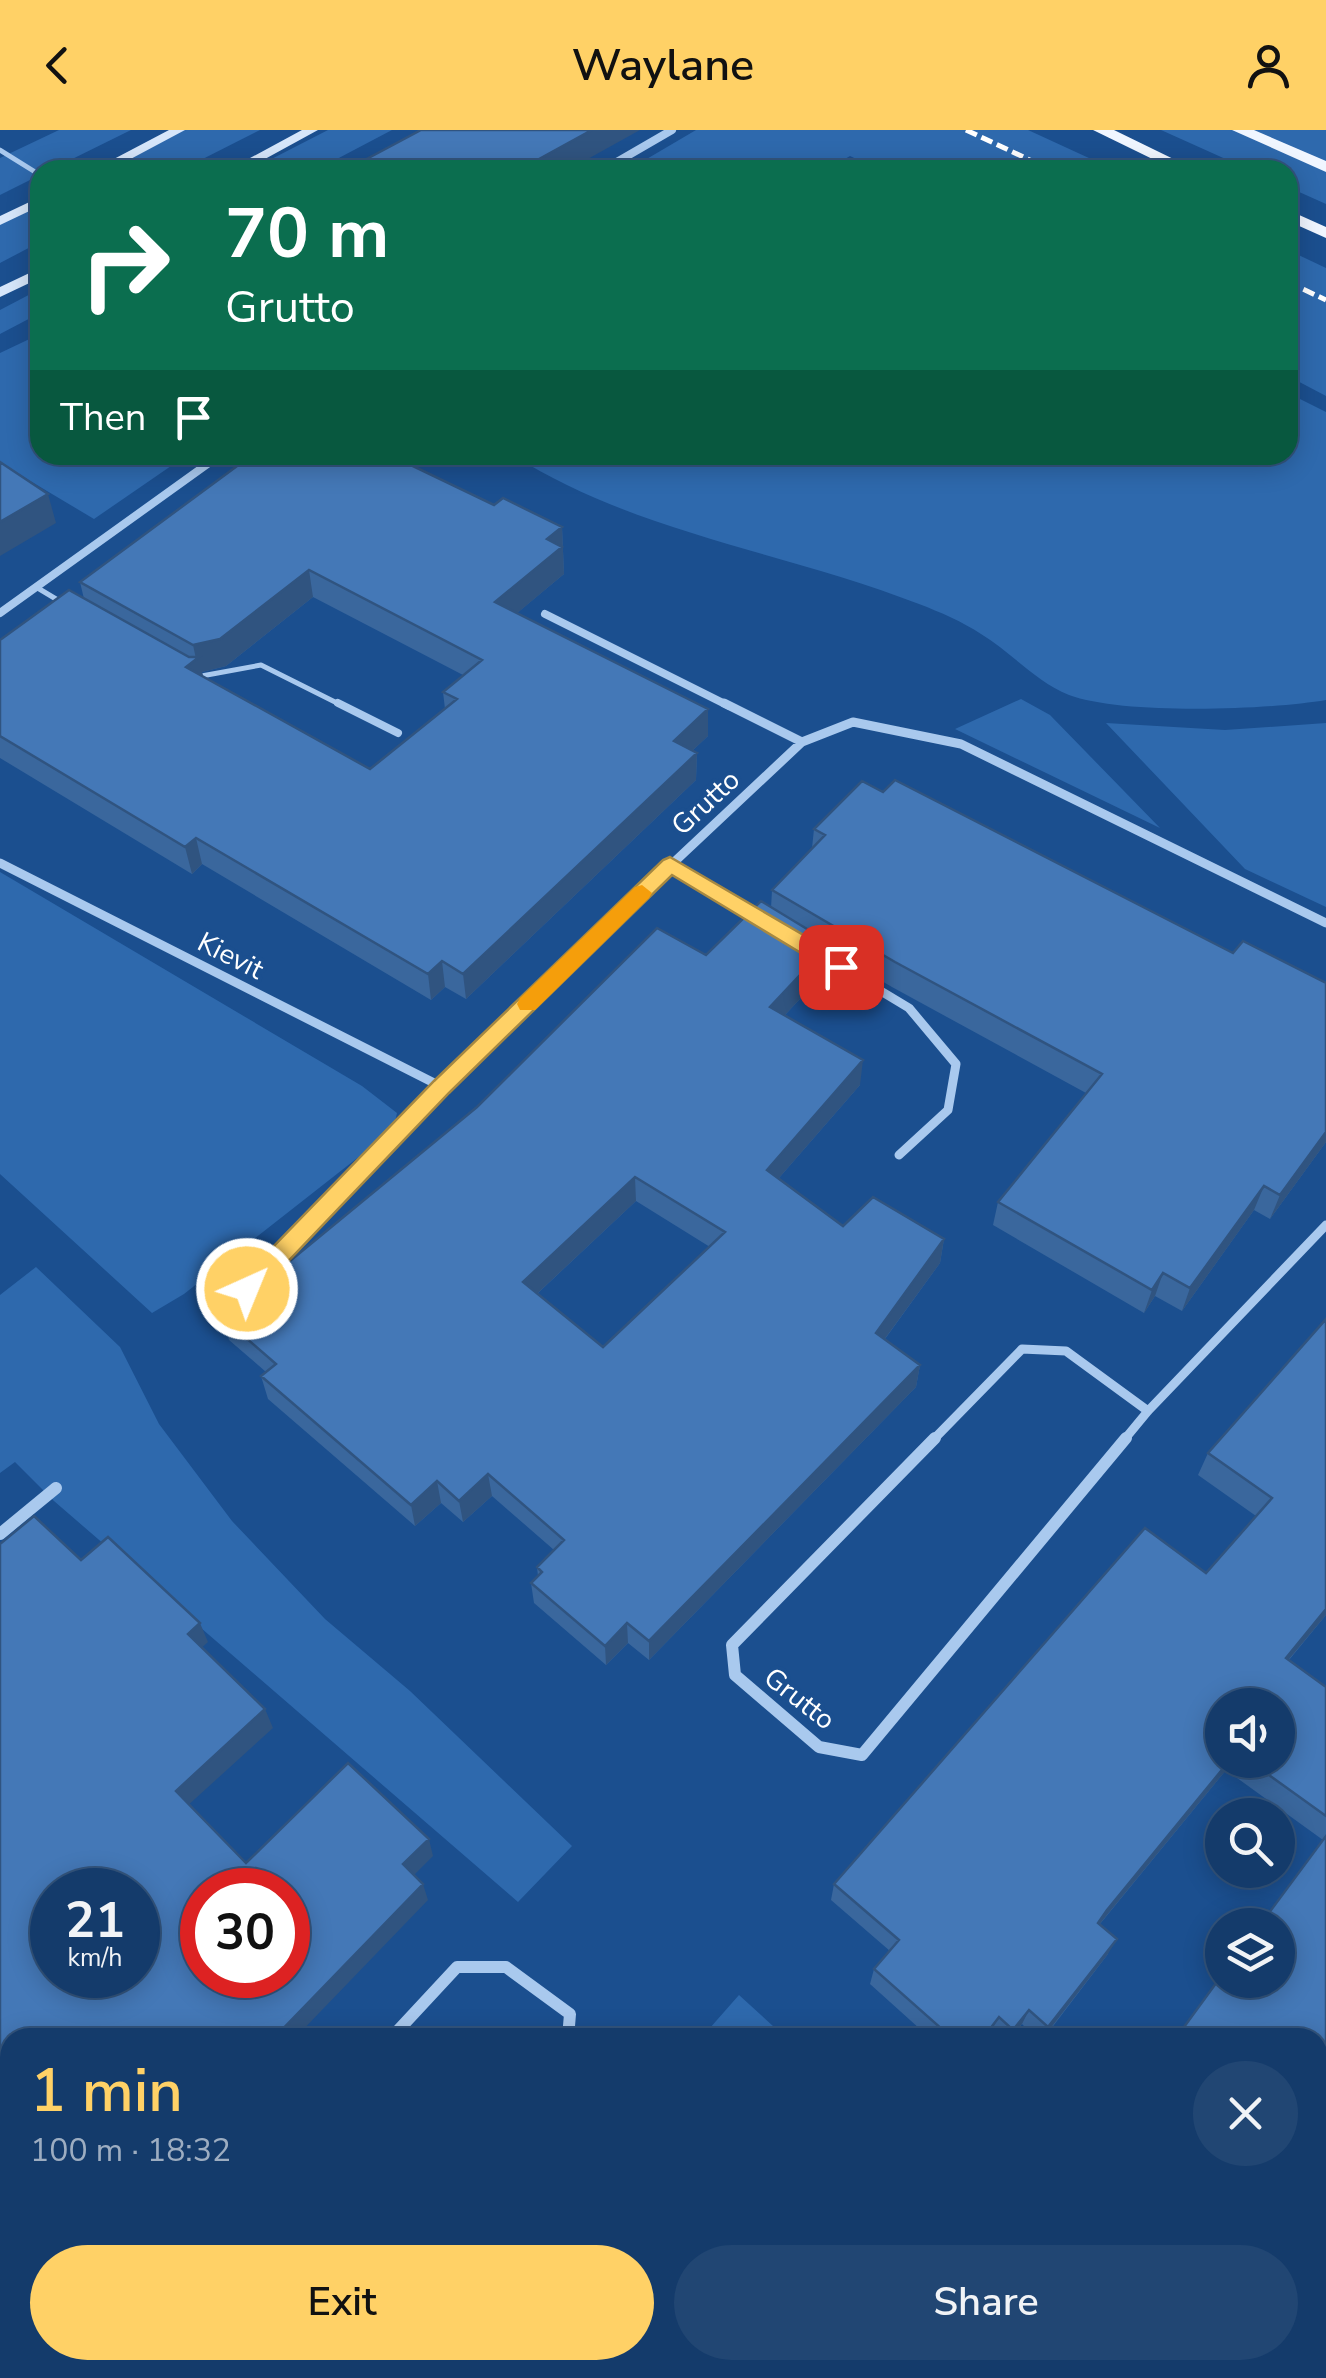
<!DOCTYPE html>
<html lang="en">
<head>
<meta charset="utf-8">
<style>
	body { margin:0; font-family:"Nunito Sans",sans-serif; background:#214673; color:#f1f3f6; height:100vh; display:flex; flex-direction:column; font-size:38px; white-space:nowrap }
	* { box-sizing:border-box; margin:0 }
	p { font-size:32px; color:#9dadc1 }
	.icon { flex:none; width:55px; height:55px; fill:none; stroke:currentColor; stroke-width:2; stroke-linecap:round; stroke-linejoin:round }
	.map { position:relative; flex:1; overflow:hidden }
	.side { position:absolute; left:0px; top:1898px; width:1328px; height:352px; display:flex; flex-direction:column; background:#143b6b; border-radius:30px 30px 0 0; box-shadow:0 5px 25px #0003,0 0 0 2px #33557e }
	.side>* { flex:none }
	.hud { position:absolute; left:30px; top:30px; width:1268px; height:305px; border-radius:30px; box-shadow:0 5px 25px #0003,0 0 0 2px #33557e; background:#0b6e4f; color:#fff; overflow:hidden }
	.controls { position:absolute; left:1205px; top:1558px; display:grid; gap:20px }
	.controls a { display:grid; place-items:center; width:90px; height:90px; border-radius:50%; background:#143b6b; box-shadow:0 5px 25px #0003,0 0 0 2px #33557e; font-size:50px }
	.speed { position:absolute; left:30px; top:1738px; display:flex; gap:20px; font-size:50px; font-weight:700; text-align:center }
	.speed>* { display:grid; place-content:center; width:130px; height:130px; border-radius:50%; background:#143b6b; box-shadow:0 5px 25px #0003,0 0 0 2px #33557e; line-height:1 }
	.speed small { font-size:25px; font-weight:400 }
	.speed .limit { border:15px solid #d22; background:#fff; color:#111 }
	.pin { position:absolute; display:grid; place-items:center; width:85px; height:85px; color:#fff; margin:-42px; border-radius:20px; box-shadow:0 5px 15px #0006 }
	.me { position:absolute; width:110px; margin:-55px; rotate:44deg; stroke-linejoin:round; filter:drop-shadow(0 0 8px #0008) }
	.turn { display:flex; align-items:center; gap:35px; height:210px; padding:0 30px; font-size:45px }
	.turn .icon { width:130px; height:130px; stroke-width:2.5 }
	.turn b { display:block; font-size:70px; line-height:85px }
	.then { display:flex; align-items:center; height:95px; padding:0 30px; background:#0003; gap:20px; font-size:38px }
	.round { display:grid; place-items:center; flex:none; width:105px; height:105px; border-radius:52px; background:#214673 }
	.summary { display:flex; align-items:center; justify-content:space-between; height:170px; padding:0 30px }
	h1 { font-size:60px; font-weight:600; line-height:75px; color:#ffd166 }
	.primary-button { display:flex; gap:20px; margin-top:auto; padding:20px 30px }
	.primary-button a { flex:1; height:115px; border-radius:60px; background:#ffd166; color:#111; font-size:40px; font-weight:600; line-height:115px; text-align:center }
	.primary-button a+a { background:#214673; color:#f1f3f6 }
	header { display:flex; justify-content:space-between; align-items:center; height:130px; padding:0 30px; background:#ffd166; color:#111; font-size:45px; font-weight:600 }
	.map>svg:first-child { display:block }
	.green { fill:#2e69ad }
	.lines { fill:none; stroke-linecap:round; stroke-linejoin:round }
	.lane-far1 { stroke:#a9c9ee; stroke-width:5 }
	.lane { stroke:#a9c9ee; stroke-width:8 }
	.street-far2 { stroke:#a9c9ee; stroke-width:8 }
	.street-far1 { stroke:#a9c9ee; stroke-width:9 }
	.street { stroke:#a9c9ee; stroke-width:12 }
	.secondary { fill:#d6e6fa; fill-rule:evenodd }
	.primary { fill:#f0f6ff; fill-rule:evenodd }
	.rail { stroke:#fff; stroke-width:5; stroke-dasharray:12 5; stroke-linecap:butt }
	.wall { fill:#3a679d; fill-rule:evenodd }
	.shaded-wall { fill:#305480 }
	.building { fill:#4478b7; stroke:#305480; stroke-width:2.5; fill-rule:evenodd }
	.route { fill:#ffd166; stroke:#a68842; stroke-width:2.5 }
	.slow { fill:#f59e0b }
	.labels { text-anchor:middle; stroke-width:8; stroke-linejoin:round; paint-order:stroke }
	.street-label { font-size:28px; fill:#fff; stroke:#1b4f8f }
</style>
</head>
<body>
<header><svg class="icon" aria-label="back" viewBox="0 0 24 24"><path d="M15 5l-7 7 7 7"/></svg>Waylane<svg class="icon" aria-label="person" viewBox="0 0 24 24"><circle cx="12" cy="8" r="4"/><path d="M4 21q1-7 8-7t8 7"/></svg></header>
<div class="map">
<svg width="1326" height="2248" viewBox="0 0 1326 2248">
	<rect width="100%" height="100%" fill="#1b4f8f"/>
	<!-- green -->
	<path class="green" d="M 59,0 L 131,0 L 50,40 L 40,40 L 40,45 L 0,65 L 0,28 Z
		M 182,0 L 260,0 L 181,40 L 105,40 Z
		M 328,0 L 392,0 L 316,40 L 250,40 Z
		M 696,0 L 1028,0 L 1115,40 L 880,40 L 850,26 L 833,36 L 840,40 L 628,40 Z
		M 1161,0 L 1326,0 L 1326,74 L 1288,57 L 1288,40 L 1250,40 Z
		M 40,73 L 40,112 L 0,133 L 0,94 Z
		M 1288,120 L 1326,138 L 1326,266 L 1288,246 Z
		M 40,159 L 40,183 L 0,204 L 0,180 Z
		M 40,204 L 40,325 L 187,325 L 94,389 L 0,333 L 0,223 Z
		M 1288,263 L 1326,282 L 1326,570 C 1268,580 1122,585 1069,565 C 1035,551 1011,522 981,504 C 963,492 940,482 919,474 C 786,422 635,403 513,325 L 1288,325 Z
		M 1021,569 L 1050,585 L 1160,698 L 955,599 Z
		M 1106,593 L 1225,600 L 1326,593 L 1326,777 L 1245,739 Z
		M 0,742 L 362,956 L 397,983 L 393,1000 L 184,1164 L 152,1183 L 0,1044 Z
		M 36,1137 L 120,1217 L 159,1294 L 232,1391 L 325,1489 L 410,1561 L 572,1716 L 518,1772 L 54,1371 L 15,1332 L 0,1343 L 0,1165 Z
		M 739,1865 L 785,1907 L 702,1907 Z
		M 922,2240 L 1063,2240 L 1069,2248 L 931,2248 Z"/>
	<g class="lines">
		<!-- lane-far1 -->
		<path class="lane-far1" d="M 0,20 L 40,45
			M 36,457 L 61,472
			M 196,547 L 261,535 L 343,576"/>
		<!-- lane -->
		<path class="lane" d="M 338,573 L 398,603"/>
		<!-- street-far2 -->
		<path class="street-far2" d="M 603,40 L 672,0
			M 0,483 L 220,325
			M 545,484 L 729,576"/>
		<!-- street-far1 -->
		<path class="street-far1" d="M 724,573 L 802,612
			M 0,733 L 442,957
			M 759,788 L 671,735 L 802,612 L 853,592 L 961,614 L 1326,793
			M 821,825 L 909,878 L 956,934 L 948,980 L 899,1025
			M 247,1159 L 442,957 L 671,735
			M 1148,1281 L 1326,1095
			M 933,1310 L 1022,1219 L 1066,1221 L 1148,1281
			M 1124,1310 L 1148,1281"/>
		<!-- street -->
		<path class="street" d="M 935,1308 L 732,1515 L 735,1545 L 819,1617 L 862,1625 L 1126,1308
			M 0,1404 L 56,1358
			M 391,1908 L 457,1837 L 506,1837 L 570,1884 L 568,1908
			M 70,2248 L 78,2240
			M 305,2248 L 312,2240"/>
		<!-- secondary -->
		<path class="secondary" d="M 169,0 L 185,0 L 110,40 L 93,40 Z
			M 302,0 L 318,0 L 245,40 L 228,40 Z
			M 40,67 L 40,76 L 0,95 L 0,86 Z
			M 40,138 L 40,148 L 0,167 L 0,157 Z"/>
		<!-- primary -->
		<path class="primary" d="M 1093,0 L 1114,0 L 1196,40 L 1175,40 Z
			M 1232,0 L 1254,0 L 1326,31 L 1326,42 Z
			M 1288,80 L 1326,97 L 1326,108 L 1288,91 Z"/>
		<!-- rail -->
		<path class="rail" d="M 966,0 L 1051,40
			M 1288,152 L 1326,170"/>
	</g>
	<!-- wall -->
	<path class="wall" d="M 494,375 L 562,397 L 564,444 L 517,483 L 708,606 L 692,621 L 697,623 L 696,650 L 466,869 L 445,857 L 431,870 L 202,734 L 192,744 L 0,628 L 0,510 L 84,469 L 80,452 ZM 313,467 L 463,545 L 443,562 L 445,579 L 370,639 L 203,547 L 202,542 L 226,536 Z
		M 883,662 L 1233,823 L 1326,853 L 1326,1012 L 1270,1089 L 1254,1080 L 1182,1181 L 1155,1166 L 1144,1183 L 993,1095 L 998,1072 L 1086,963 L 892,857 L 830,821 L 828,839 L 785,885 L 860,955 L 779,1048 L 843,1096 L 944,1109 L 940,1133 L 885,1209 L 920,1235 L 916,1257 L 649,1530 L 628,1513 L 606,1535 L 534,1473 L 531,1453 L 538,1446 L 537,1437 L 554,1420 L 492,1366 L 463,1392 L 441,1373 L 415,1396 L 268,1269 L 261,1246 L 266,1242 L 229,1210 L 222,1187 L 771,778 L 772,760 L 812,718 L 814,699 ZM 636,1071 L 710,1117 L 603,1217 L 537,1164 Z
		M 1326,1189 L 1326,1485 L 1289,1530 L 1326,1557 L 1326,2199 L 1318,2199 L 1318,1908 L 1323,1710 L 1226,1640 L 1100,1794 L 1108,1824 L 1044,1908 L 1036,1908 L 1022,1894 L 1011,1908 L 1000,1908 L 992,1901 L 987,1908 L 930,1908 L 870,1854 L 874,1839 L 890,1821 L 831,1770 L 834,1754 L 1206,1443 L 1256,1386 L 1198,1345 L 1208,1323 ZM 1278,1575 L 1278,1630 L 1222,1630 Z"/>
	<!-- shaded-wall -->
	<path class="shaded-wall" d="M 592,0 L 640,0 L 568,40 L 519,40 Z
		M 48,364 L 56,393 L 0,426 L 0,392 Z
		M 562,397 L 564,444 L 497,500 L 495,472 L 547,409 Z
		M 309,440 L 313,467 L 226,536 L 202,542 L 205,554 L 186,537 L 196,529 L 193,515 Z
		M 708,579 L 708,606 L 674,638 L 674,611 Z
		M 697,623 L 696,650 L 466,869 L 463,844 Z
		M 196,708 L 202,734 L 192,744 L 185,717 Z
		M 830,813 L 828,839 L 769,902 L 770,877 Z
		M 442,831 L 445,857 L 431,870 L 428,844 Z
		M 863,930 L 860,955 L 765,1064 L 767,1040 Z
		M 1326,1002 L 1326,1012 L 1270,1089 L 1280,1065 Z
		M 635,1047 L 636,1071 L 525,1175 L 523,1152 Z
		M 1264,1056 L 1254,1080 L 1182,1181 L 1190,1158 Z
		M 944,1109 L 940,1133 L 873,1225 L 876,1203 Z
		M 1163,1143 L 1155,1166 L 1144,1183 L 1152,1160 Z
		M 920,1235 L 916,1257 L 649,1530 L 649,1511 Z
		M 488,1344 L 492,1366 L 463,1392 L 459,1371 Z
		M 437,1351 L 441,1373 L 415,1396 L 411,1375 Z
		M 1326,1479 L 1326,1485 L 1274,1547 L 1286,1528 Z
		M 200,1493 L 208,1512 L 196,1523 L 188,1504 Z
		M 627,1493 L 628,1513 L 606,1535 L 605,1516 Z
		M 265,1579 L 273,1598 L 185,1678 L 176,1661 Z
		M 1230,1630 L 1232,1630 L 1226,1640 L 1098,1796 L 1090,1808 L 1107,1780 Z
		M 429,1709 L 433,1726 L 408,1751 L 403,1734 Z
		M 423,1754 L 428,1770 L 295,1908 L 274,1908 Z
		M 1117,1809 L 1108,1824 L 1043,1908 L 1048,1897 Z
		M 1029,1880 L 1022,1894 L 1009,1908 L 1013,1900 Z
		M 999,1887 L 987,1908 L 983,1908 Z
		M 10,2178 L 10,2201 L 5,2207 L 0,2204 L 0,2188 Z"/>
	<!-- building -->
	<path class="building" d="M 421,0 L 592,0 L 519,40 L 346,40 Z
		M 252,325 L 390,325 L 494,375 L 503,368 L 562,397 L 547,409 L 562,417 L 495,472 L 708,579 L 674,611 L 697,623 L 463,844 L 442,831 L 428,844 L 196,708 L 185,717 L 0,606 L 0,510 L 69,460 L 189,527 L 199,527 L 186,537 L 370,639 L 457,569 L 443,562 L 482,530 L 309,440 L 220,509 L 193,515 L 80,452 Z
		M 0,332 L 48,364 L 0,392 Z
		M 895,650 L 1233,823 L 1243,811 L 1326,853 L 1326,1002 L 1280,1065 L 1264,1056 L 1190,1158 L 1163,1143 L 1152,1160 L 998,1072 L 1102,944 L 895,832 L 772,760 L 825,705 L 814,699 L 862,651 L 883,662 Z
		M 761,771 L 830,813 L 770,877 L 863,930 L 767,1040 L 843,1096 L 873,1067 L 944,1109 L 876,1203 L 920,1235 L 649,1511 L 627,1493 L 605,1516 L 531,1453 L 542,1442 L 537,1437 L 564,1410 L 488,1344 L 459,1371 L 437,1351 L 411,1375 L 261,1246 L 276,1234 L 222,1187 L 477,977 L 657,798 L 706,825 ZM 635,1047 L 725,1102 L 603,1217 L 523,1152 Z
		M 1326,1189 L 1326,1479 L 1286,1528 L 1326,1557 L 1326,1686 L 1248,1630 L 1278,1630 L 1278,1575 L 1222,1575 L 1222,1630 L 1230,1630 L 1107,1780 L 1098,1793 L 1117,1809 L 1048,1897 L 1029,1880 L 1013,1900 L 999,1887 L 983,1908 L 952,1908 L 874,1839 L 899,1810 L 834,1754 L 1145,1398 L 1206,1443 L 1272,1368 L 1208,1323 Z
		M 34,1386 L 81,1430 L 108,1407 L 200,1493 L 188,1504 L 265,1579 L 176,1661 L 246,1733 L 348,1633 L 429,1709 L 403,1734 L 423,1754 L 274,1908 L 10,1908 L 10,2178 L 0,2188 L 0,1414 ZM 52,1760 L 138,1760 L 138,1845 L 52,1845 ZM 202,1760 L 288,1760 L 288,1845 L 202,1845 Z
		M 1326,1706 L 1326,2186 L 1318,2179 L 1318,1908 L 1176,1908 L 1222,1845 L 1222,1850 L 1278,1850 L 1278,1795 L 1260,1795 Z
		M 410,2240 L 750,2240 L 743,2248 L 403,2248 Z"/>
	<!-- route -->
	<path class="route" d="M 670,727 L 848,831 L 851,837 L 848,843 L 834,843 L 672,745 L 449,963 L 255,1166 L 239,1166 L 235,1159 L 239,1152 L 434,951 L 663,730 Z"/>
	<!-- slow -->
	<path class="slow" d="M 642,755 L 652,763 L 649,768 L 535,880 L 520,880 L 517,874 L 520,868 L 635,757 Z"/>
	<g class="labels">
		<!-- street labels -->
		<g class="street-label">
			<text transform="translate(705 672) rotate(-43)" y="10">Grutto</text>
			<text transform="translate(231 825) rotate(27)" y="10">Kievit</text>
			<text transform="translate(800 1568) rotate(38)" y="10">Grutto</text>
		</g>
	</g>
</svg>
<div class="controls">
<a><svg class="icon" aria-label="sound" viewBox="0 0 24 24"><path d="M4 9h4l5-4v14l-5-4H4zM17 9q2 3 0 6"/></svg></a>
<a><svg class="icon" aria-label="search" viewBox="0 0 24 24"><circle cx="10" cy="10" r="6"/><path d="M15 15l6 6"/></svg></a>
<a><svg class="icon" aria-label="layers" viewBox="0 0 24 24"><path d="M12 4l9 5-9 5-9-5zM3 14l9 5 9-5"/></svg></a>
</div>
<div class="speed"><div>21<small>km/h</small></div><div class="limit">30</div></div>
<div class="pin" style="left:841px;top:837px;background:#d93025"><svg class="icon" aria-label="arrive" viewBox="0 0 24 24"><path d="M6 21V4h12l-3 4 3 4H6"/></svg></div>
<svg class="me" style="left:247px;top:1159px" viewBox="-20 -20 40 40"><circle r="17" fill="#ffd166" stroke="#fff" stroke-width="3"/><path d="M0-11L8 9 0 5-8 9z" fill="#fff"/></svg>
<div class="hud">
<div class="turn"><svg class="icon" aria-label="right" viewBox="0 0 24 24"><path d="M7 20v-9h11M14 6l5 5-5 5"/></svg><div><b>70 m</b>Grutto</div></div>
<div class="then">Then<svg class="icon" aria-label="arrive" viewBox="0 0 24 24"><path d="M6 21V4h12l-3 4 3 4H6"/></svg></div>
</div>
<section class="side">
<div class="summary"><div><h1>1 min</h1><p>100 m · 18:32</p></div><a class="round"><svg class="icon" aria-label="close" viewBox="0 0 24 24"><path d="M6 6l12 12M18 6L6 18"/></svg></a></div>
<div class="primary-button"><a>Exit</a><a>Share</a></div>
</section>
</div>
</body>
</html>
